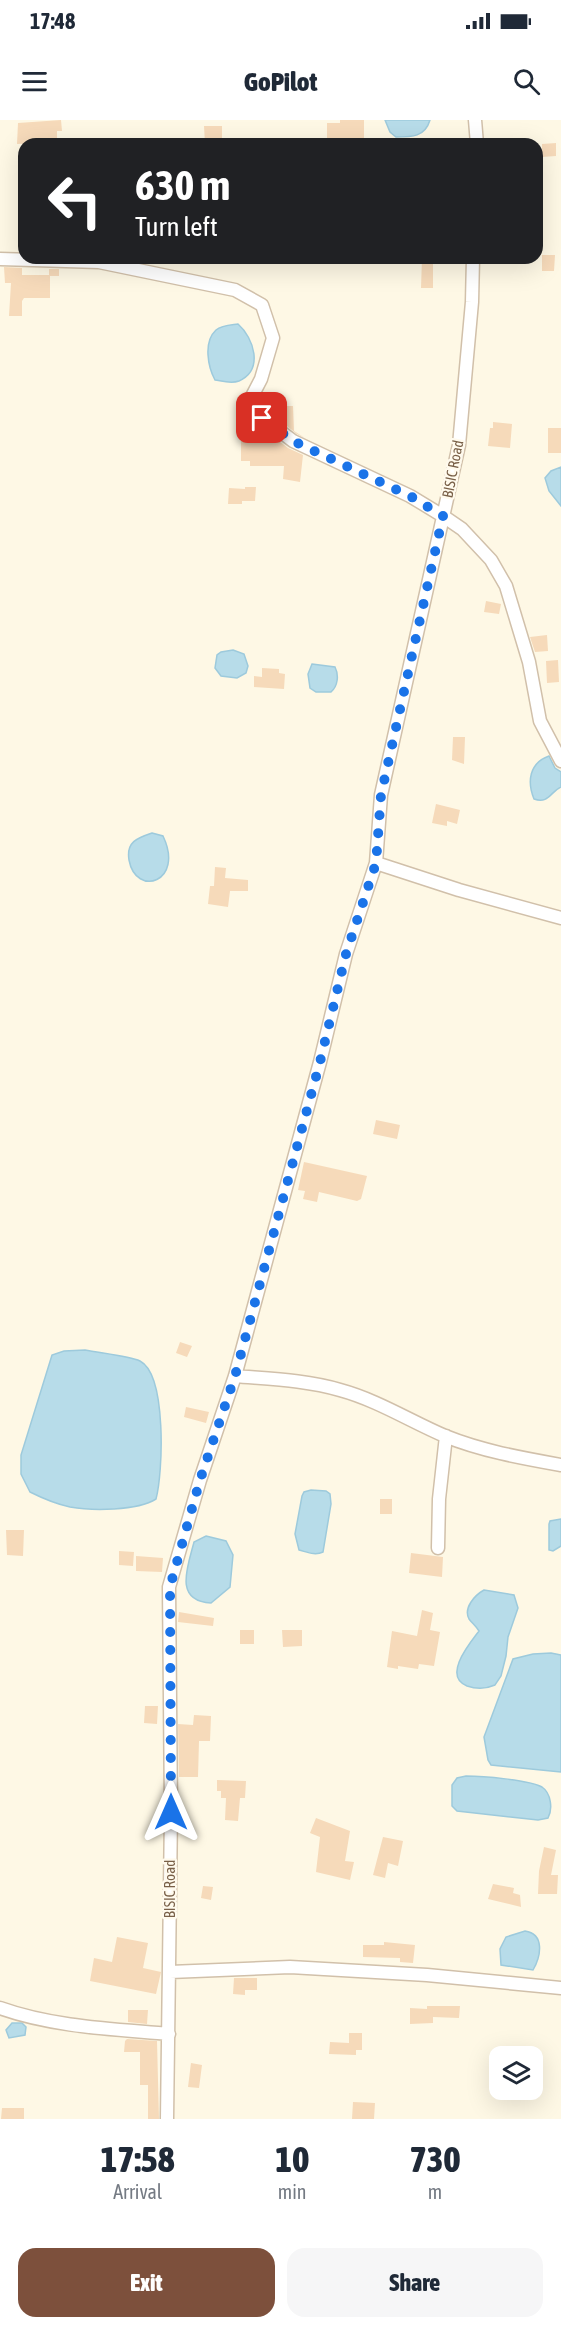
<!DOCTYPE html>
<html lang="en">
<head>
<meta charset="utf-8">
<style>
	body { margin:0; font-family:"Asap Condensed",sans-serif; background:#f6f6f7; color:#1f2937; height:100vh; display:flex; flex-direction:column; font-size:22px; white-space:nowrap }
	* { box-sizing:border-box; margin:0 }
	p { font-size:20px; color:#747a83 }
	.icon { flex:none; width:33px; height:33px; fill:none; stroke:currentColor; stroke-width:2; stroke-linecap:round; stroke-linejoin:round }
	.map { position:relative; height:1999px; overflow:hidden }
	.side { display:flex; flex-direction:column; background:#fff; flex:1 }
	.side>* { flex:none }
	.banner { position:absolute; left:18px; top:18px; width:525px; height:126px; border-radius:18px; box-shadow:0 6px 24px #0002; background:#202124; color:#fff; overflow:hidden }
	.buttons { position:absolute; left:489px; top:1926px; display:grid; gap:12px }
	.buttons a { display:grid; place-items:center; width:54px; height:54px; border-radius:12px; background:#fff; box-shadow:0 6px 24px #0002; font-size:30px }
	.pin { position:absolute; display:grid; place-items:center; width:51px; height:51px; color:#fff; margin:-26px; border-radius:12px; box-shadow:0 3px 9px #0006 }
	.me { position:absolute; width:66px; margin:-33px; rotate:0deg; stroke-linejoin:round; filter:drop-shadow(0 0 4px #0008) }
	.turn { display:flex; align-items:center; gap:21px; height:126px; padding:0 18px; font-size:27px }
	.turn .icon { width:78px; height:78px; stroke-width:2.5 }
	.turn b { display:block; font-size:42px; line-height:51px }
	.eta { display:flex; justify-content:space-evenly; align-items:center; height:102px; text-align:center }
	.eta b { font-size:36px; font-weight:800; line-height:42px }
	.cta { display:flex; gap:12px; margin-top:auto; padding:12px 18px }
	.cta a { flex:1; height:69px; border-radius:18px; background:#7d503c; color:#fff; font-size:24px; font-weight:800; line-height:69px; text-align:center }
	.cta a+a { background:#f6f6f7; color:#1f2937 }
	.status { display:flex; justify-content:space-between; align-items:center; height:42px; padding:0 30px; background:#fff; direction:ltr }
	.status svg { height:16px; fill:currentColor }
	header { display:flex; justify-content:space-between; align-items:center; height:78px; padding:0 18px; background:#fff; font-size:27px; font-weight:800 }
	.map>svg:first-child { display:block }
	.water { fill:#b7dce9; stroke:#9dcadc; stroke-width:1.5 }
	.building { fill:#f6daba }
	.lines { fill:none; stroke-linecap:round; stroke-linejoin:round }
	.street-casing { stroke:#d1c0aa; stroke-width:15 }
	.street { stroke:#fff; stroke-width:12 }
	.route { stroke:#1a73e8; stroke-width:10; stroke-dasharray:0 18 }
	.labels { text-anchor:middle; stroke-width:4.5; stroke-linejoin:round; paint-order:stroke }
	.street-label { font-size:15px; fill:#796048; stroke:#fffaed }
</style>
</head>
<body>
<div class="status"><b>17:48</b><svg viewBox="0 0 49 12"><path d="M0 12V9h3v3zM5 12V6h3v6zM10 12V3h3v9zM15 12V0h3v12zM26 1h20v11H26zM47 4h2v5h-2z"/></svg></div>
<header><svg class="icon" aria-label="menu" viewBox="0 0 24 24"><path d="M4 6h16M4 12h16M4 18h16"/></svg>GoPilot<svg class="icon" aria-label="search" viewBox="0 0 24 24"><circle cx="10" cy="10" r="6"/><path d="M15 15l6 6"/></svg></header>
<div class="map">
<svg width="561" height="1999" viewBox="0 0 561 1999">
	<rect width="100%" height="100%" fill="#fef8e5"/>
	<!-- water -->
	<path class="water" d="M 385,0 L 430,0 C 425,17 412,17 396,17 L 390,12 Z
		M 238,204 C 254,218 264,250 239,261 C 231,264 222,261 215,260 C 208,247 203,222 216,210 C 222,205 231,205 238,204 Z
		M 561,347 L 561,386 L 549,371 L 545,358 L 551,351 Z
		M 233,530 L 244,534 L 248,546 L 246,553 L 237,558 L 221,556 L 215,548 L 217,535 L 221,532 Z
		M 312,544 L 335,547 C 339,555 338,566 331,572 L 316,572 L 310,568 L 308,554 Z
		M 549,636 L 555,648 L 561,652 L 561,667 C 550,672 549,684 534,679 C 527,662 529,643 549,636 Z
		M 152,713 L 163,716 C 185,762 136,778 129,740 C 126,722 137,718 152,713 Z
		M 85,1230 C 99,1233 129,1236 140,1241 C 167,1255 163,1353 156,1379 C 137,1391 92,1391 70,1387 C 56,1384 42,1378 30,1372 L 21,1354 L 21,1335 L 52,1235 L 64,1231 Z
		M 311,1370 L 326,1371 L 330,1374 L 331,1384 L 323,1432 C 315,1436 307,1432 299,1430 L 295,1414 L 302,1376 L 304,1372 Z
		M 561,1399 L 561,1426 L 553,1431 L 549,1430 L 549,1404 L 550,1401 Z
		M 206,1416 L 226,1421 L 233,1435 L 230,1467 L 211,1483 C 173,1481 188,1446 194,1422 Z
		M 484,1470 L 514,1475 L 518,1488 L 508,1517 L 506,1536 L 501,1556 L 495,1565 C 486,1569 476,1569 467,1566 C 442,1556 470,1523 479,1511 C 476,1506 472,1503 469,1499 C 463,1488 475,1475 484,1470 Z
		M 551,1533 L 561,1535 L 561,1652 L 491,1645 L 488,1640 L 484,1617 L 513,1539 L 533,1534 Z
		M 466,1656 C 482,1656 530,1660 542,1667 C 551,1673 553,1689 548,1698 L 538,1700 L 457,1691 L 452,1686 L 452,1665 L 457,1658 Z
		M 525,1811 C 545,1814 541,1836 533,1850 L 501,1845 L 500,1829 L 506,1817 Z
		M 12,1903 L 22,1903 L 26,1907 L 25,1915 L 9,1918 L 6,1910 Z"/>
	<!-- building -->
	<path class="building" d="M 61,0 L 62,11 L 57,11 L 57,22 L 17,24 L 18,3 Z
		M 340,0 L 364,0 L 364,24 L 327,24 L 327,3 L 340,3 Z
		M 204,6 L 222,6 L 222,24 L 205,24 Z
		M 556,23 L 556,36 L 542,37 L 542,24 Z
		M 542,135 L 555,135 L 554,151 L 542,151 Z
		M 422,138 L 433,138 L 433,168 L 421,168 Z
		M 4,147 L 22,148 L 22,155 L 49,155 L 49,149 L 59,149 L 59,156 L 50,156 L 50,178 L 24,178 L 22,181 L 22,196 L 9,196 L 11,163 L 5,163 Z
		M 278,286 L 293,286 L 294,311 L 305,318 L 297,314 L 278,299 Z
		M 493,302 L 512,304 L 510,328 L 488,326 L 490,308 L 493,308 Z
		M 548,308 L 561,308 L 561,333 L 548,333 Z
		M 241,313 L 270,314 L 288,328 L 303,335 L 300,362 L 283,359 L 284,346 L 250,346 L 250,341 L 241,341 Z
		M 245,367 L 256,367 L 255,381 L 242,381 L 242,384 L 228,384 L 229,368 L 245,369 Z
		M 486,481 L 501,484 L 499,494 L 484,492 Z
		M 547,515 L 548,531 L 535,532 L 530,517 Z
		M 558,540 L 559,562 L 547,563 L 546,541 Z
		M 262,548 L 279,549 L 279,553 L 285,554 L 284,569 L 254,567 L 254,556 L 262,557 Z
		M 453,617 L 465,617 L 464,644 L 452,640 Z
		M 436,684 L 460,690 L 457,704 L 447,701 L 447,706 L 432,703 Z
		M 215,747 L 226,748 L 225,758 L 248,760 L 248,771 L 230,771 L 228,787 L 208,784 L 210,766 L 214,766 Z
		M 376,1000 L 400,1005 L 397,1019 L 373,1014 Z
		M 304,1042 L 367,1056 L 361,1079 L 357,1081 L 319,1072 L 317,1082 L 303,1079 L 305,1071 L 298,1070 Z
		M 180,1222 L 192,1226 L 187,1237 L 176,1233 Z
		M 186,1287 L 209,1292 L 206,1303 L 184,1297 Z
		M 380,1379 L 392,1379 L 392,1394 L 380,1394 Z
		M 6,1410 L 24,1410 L 23,1436 L 7,1435 Z
		M 119,1431 L 134,1432 L 133,1446 L 119,1445 Z
		M 411,1433 L 443,1437 L 442,1457 L 409,1453 Z
		M 136,1436 L 163,1438 L 162,1452 L 136,1451 Z
		M 422,1490 L 433,1493 L 430,1510 L 440,1512 L 434,1546 L 419,1544 L 418,1549 L 398,1546 L 398,1549 L 387,1547 L 392,1511 L 417,1516 Z
		M 179,1492 L 214,1498 L 213,1506 L 178,1502 Z
		M 240,1510 L 254,1510 L 254,1524 L 240,1524 Z
		M 282,1510 L 302,1510 L 302,1526 L 283,1527 Z
		M 145,1586 L 158,1586 L 157,1604 L 144,1603 Z
		M 194,1595 L 211,1596 L 210,1621 L 199,1621 L 198,1657 L 179,1657 L 178,1604 L 193,1605 Z
		M 217,1660 L 246,1661 L 245,1678 L 240,1678 L 238,1701 L 225,1700 L 226,1678 L 221,1678 L 221,1671 L 217,1671 Z
		M 316,1698 L 350,1711 L 345,1741 L 354,1742 L 350,1760 L 316,1752 L 320,1717 L 310,1713 Z
		M 383,1717 L 403,1721 L 398,1746 L 388,1743 L 385,1758 L 373,1755 Z
		M 544,1727 L 556,1730 L 551,1755 L 558,1755 L 557,1774 L 538,1774 L 539,1751 Z
		M 493,1764 L 514,1768 L 513,1773 L 520,1775 L 521,1787 L 488,1779 Z
		M 203,1766 L 213,1767 L 211,1780 L 201,1778 Z
		M 117,1817 L 148,1823 L 143,1848 L 161,1852 L 156,1874 L 90,1861 L 94,1838 L 112,1842 Z
		M 384,1822 L 415,1825 L 413,1843 L 400,1842 L 400,1838 L 363,1837 L 363,1825 L 384,1825 Z
		M 234,1858 L 257,1858 L 257,1870 L 245,1870 L 245,1875 L 233,1874 Z
		M 427,1886 L 460,1886 L 459,1898 L 433,1897 L 433,1903 L 410,1904 L 410,1888 L 427,1889 Z
		M 128,1890 L 148,1890 L 147,1904 L 128,1902 Z
		M 349,1913 L 362,1913 L 362,1930 L 356,1930 L 356,1935 L 329,1934 L 330,1922 L 349,1923 Z
		M 127,1919 L 157,1921 L 159,1999 L 148,1999 L 148,1965 L 140,1965 L 140,1932 L 124,1932 L 125,1921 Z
		M 191,1943 L 202,1945 L 199,1968 L 188,1967 Z
		M 353,1982 L 375,1983 L 374,1999 L 352,1999 Z
		M 2,1988 L 24,1988 L 24,1999 L 1,1999 Z"/>
	<g class="lines">
		<!-- street casing -->
		<g class="street-casing">
			<path id="street" d="M 475,0 L 477,24
				M 0,139 L 99,142 L 235,170 L 262,185 L 273,218 L 261,259 L 247,286 L 293,321 L 410,376 L 443,396 L 462,409 L 491,440 L 506,466 L 529,542 L 540,601 L 561,641
				M 376,743 L 459,770 L 561,798
				M 235,1256 C 270,1259 306,1260 340,1270 C 377,1280 410,1301 445,1316 C 482,1331 522,1338 561,1345
				M 438,1428 L 439,1379 L 446,1316
				M 170,1852 L 290,1847 L 427,1855 L 561,1868
				M 0,1888 C 53,1907 113,1909 169,1914
				M 167,1999 L 171,1692 L 169,1467 L 200,1360 L 235,1256 L 320,942 L 346,834 L 376,743 L 381,675 L 459,325 L 472,182 L 473,138"/>
		</g>
		<!-- street -->
		<use href="#street" class="street"/>
	</g>
	<g class="lines">
		<!-- route -->
		<path class="route" d="M 171,1692 L 170,1467 L 200,1360 L 235,1256 L 320,942 L 346,834 L 376,743 L 381,675 L 443,396 L 410,376 L 293,321 L 262,298"/>
	</g>
	<g class="labels">
		<!-- street labels -->
		<g class="street-label">
			<text transform="translate(453 349) rotate(-79)" y="5">BISIC Road</text>
			<text transform="translate(170 1769) rotate(-90)" y="5">BISIC Road</text>
		</g>
	</g>
</svg>
<div class="buttons">
<a><svg class="icon" aria-label="layers" viewBox="0 0 24 24"><path d="M12 4l9 5-9 5-9-5zM3 14l9 5 9-5"/></svg></a>
</div>
<div class="pin" style="left:262px;top:298px;background:#d93025"><svg class="icon" aria-label="arrive" viewBox="0 0 24 24"><path d="M6 21V4h12l-3 4 3 4H6"/></svg></div>
<svg class="me" style="left:171px;top:1692px" viewBox="-20 -20 40 40"><path d="M0-17L14 15 0 8-14 15z" fill="#1a73e8" stroke="#fff" stroke-width="4"/></svg>
<div class="banner">
<div class="turn"><svg class="icon" aria-label="left" viewBox="0 0 24 24"><path d="M17 20v-9H6M10 6l-5 5 5 5"/></svg><div><b>630 m</b>Turn left</div></div>
</div>
</div>
<section class="side">
<div class="eta">
<div><b>17:58</b><p>Arrival</p></div>
<div><b>10</b><p>min</p></div>
<div><b>730</b><p>m</p></div>
</div>
<div class="cta"><a>Exit</a><a>Share</a></div>
</section>
</body>
</html>
